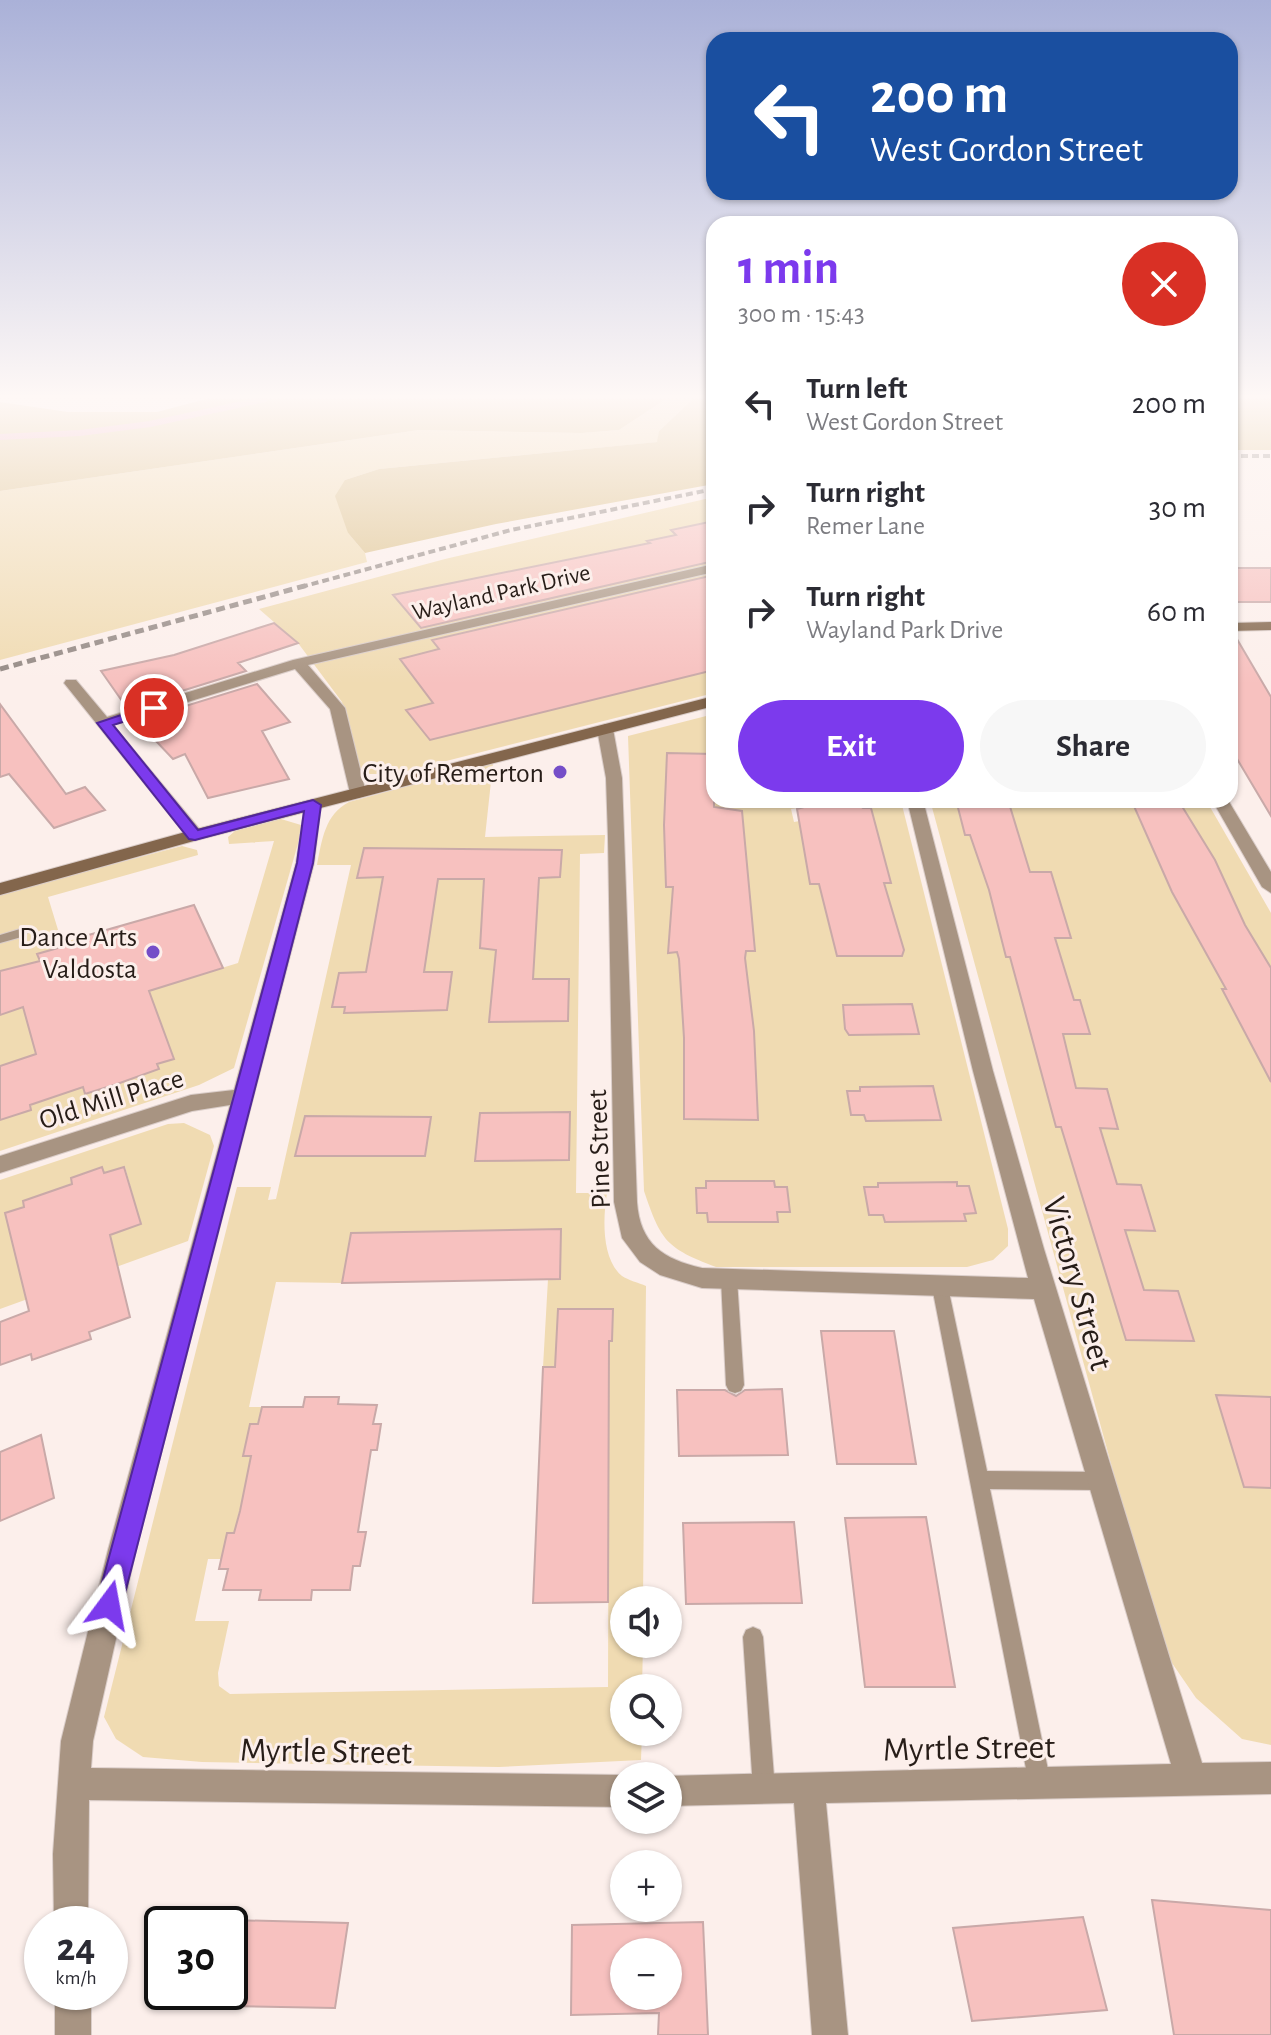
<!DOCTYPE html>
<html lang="en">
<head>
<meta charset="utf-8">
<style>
	body { margin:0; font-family:"Alegreya Sans",sans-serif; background:#f7f7f7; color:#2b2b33; height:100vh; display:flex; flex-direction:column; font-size:30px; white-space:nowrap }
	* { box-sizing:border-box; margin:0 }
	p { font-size:26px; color:#7c7c81 }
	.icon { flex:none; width:44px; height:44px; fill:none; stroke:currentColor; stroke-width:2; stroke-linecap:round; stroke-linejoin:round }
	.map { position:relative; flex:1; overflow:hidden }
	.sheet { position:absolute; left:706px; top:216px; width:532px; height:592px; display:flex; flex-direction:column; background:#fff; border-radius:24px; box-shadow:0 2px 6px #0004 }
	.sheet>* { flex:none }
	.top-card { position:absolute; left:706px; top:32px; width:532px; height:168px; border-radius:24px; box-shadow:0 2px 6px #0004; background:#1a4fa0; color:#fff; overflow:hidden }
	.fabs { position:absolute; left:610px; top:1586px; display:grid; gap:16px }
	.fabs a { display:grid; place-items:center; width:72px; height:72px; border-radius:50%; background:#fff; box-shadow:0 2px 6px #0004; font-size:40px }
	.speed { position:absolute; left:24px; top:1906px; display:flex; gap:16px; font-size:40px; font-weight:700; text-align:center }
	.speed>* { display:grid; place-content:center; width:104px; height:104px; border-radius:50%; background:#fff; box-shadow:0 2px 6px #0004; line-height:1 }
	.speed small { font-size:20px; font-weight:400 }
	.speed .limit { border:4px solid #111; border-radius:12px; background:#fff; color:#111 }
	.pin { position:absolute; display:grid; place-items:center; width:68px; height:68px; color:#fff; margin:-34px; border:4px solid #fff; border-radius:50%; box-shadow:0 2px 8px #0007 }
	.me { position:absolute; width:88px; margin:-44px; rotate:13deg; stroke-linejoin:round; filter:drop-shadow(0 0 6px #0008) }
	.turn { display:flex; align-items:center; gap:28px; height:168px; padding:0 32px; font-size:36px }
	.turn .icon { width:104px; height:104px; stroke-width:2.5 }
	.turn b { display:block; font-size:56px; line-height:68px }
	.round { display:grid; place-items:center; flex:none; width:84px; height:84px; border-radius:42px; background:#f7f7f7 }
	.headline { display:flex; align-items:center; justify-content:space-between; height:136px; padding:0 32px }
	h1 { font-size:48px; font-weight:600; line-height:60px; color:#7c3aed }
	.primary-button { display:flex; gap:16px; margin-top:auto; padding:16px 32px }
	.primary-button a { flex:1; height:92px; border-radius:48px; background:#7c3aed; color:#fff; font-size:32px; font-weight:600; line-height:92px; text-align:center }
	.primary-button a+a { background:#f7f7f7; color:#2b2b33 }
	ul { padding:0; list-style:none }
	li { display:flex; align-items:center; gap:24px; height:104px; padding:0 32px }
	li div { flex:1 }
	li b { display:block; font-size:30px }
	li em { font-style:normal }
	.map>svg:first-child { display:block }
	.green { fill:#f0dbb2; fill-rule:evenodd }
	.forest { fill:#dcc18a }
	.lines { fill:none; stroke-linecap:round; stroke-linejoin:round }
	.stream { stroke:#edadc1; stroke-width:6 }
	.building { fill:#f7c1bf; stroke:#c9a9a8; stroke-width:2; fill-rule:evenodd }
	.lane-casing { stroke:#dacdc9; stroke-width:2 }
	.street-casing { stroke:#dacdc9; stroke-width:2 }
	.secondary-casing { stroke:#dacdc9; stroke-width:2 }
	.lane { fill:#a89482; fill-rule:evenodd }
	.street { fill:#a89482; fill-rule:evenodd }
	.secondary { fill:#83664c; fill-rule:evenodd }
	.rail-far1 { stroke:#958a85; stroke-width:4; stroke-dasharray:7 4; stroke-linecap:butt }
	.rail { stroke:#958a85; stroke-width:5; stroke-dasharray:9 5; stroke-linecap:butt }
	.route { fill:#7c3aed; stroke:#51269a; stroke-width:2 }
	.poi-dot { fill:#754ec8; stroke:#fcefeb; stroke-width:3 }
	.labels { text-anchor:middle; stroke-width:6; stroke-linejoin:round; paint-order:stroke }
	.far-street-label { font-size:24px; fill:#271d18; stroke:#fcefeb }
	.poi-label { font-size:28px; fill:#271d18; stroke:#fcefeb; text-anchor:end }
	.street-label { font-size:28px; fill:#271d18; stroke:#fcefeb }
	.near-street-label { font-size:34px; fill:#271d18; stroke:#fcefeb }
</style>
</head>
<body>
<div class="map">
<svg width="1271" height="2035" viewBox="0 0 1271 2035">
	<rect width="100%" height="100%" fill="#fcefeb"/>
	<!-- green -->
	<path class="green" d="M 666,399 L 693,399 L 659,431 L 658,442 L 379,469 L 345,480 L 348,533 L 365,553 L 367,562 L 0,660 L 0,491 L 419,430 L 582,433 L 619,430 Z
		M 714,497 L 714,693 L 395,774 L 370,774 L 359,769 L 342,702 L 298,643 L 259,609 L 445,559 Z
		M 714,714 L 714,800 L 813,800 L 814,805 L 791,809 L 794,822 L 871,808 L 863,808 L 851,800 L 901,801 L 1008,1229 L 1008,1246 L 993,1260 L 967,1267 L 716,1267 C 666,1248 661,1241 644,1191 L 628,736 Z
		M 493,763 L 485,837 L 605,835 L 604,853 L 580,854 L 576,1193 L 607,1193 C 603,1217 601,1259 622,1276 C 628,1280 639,1283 646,1286 L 643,1600 L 624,1600 L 624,1644 L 643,1644 L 642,1688 L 624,1688 L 624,1732 L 642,1732 L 641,1760 L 499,1767 L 202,1762 L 143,1757 L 116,1739 L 104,1717 L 237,1187 L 271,1187 L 268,1200 L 276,1199 L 351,865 L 317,865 C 322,840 325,814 349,802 ZM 561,1229 L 560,1278 L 548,1279 L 543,1367 L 609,1367 L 608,1687 L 230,1694 L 219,1686 L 218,1673 L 229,1621 L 195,1621 L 208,1559 L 221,1559 L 227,1533 L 234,1533 L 239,1512 L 249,1511 L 251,1456 L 243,1456 L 250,1425 L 258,1424 L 262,1407 L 249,1407 L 276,1282 L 342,1283 L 351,1233 ZM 559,1309 L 613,1309 L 612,1341 L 557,1340 Z
		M 930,800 L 1206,800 L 1271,913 L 1271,1745 L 1242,1739 L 1196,1698 L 1161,1647 Z
		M 281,819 L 301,825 L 301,833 L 234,1068 L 199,1085 L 0,1151 L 0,1111 L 31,1109 L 34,1055 L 0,1066 L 0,894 L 182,846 L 197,850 L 198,855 L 48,897 L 62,943 L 85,936 L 111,1002 L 238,963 L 274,841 L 229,844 L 228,837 L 235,831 ZM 158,1015 L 174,1058 L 157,1064 L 158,1069 L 114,1028 Z
		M 184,1123 L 210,1135 L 214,1146 L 188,1241 L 0,1309 L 0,1180 L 168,1124 ZM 102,1167 L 104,1173 L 125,1167 L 141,1224 L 87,1243 L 71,1178 ZM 54,1191 L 71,1255 L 20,1274 L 5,1214 L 24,1207 L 23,1201 Z"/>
	<!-- forest -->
	<path class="forest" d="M 206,399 L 666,399 L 619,430 L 582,433 L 419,430 L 0,491 L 0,402 L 68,412 L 157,412 Z
		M 693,399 L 714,399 L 714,484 L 496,524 L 365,553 L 348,533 L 335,496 L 345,480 L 379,469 L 657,442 L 659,431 Z
		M 1230,399 L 1271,399 L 1271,450 L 1230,450 Z"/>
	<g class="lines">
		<!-- stream -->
		<path class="stream" d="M 0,437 L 80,433 L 150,424 L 265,399"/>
	</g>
	<!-- building -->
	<path class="building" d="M 714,521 L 714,561 L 421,628 L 393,595 L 650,543 L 647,541 L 676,535 L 671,530 Z
		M 1230,568 L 1271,568 L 1271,602 L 1230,602 Z
		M 714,575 L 714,670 L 430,740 L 406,710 L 433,703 L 400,659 L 439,649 L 432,640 Z
		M 274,623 L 298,643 L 238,663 L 246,671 L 127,708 L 101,671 L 174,655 Z
		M 1230,634 L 1234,634 L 1271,697 L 1271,816 L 1230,747 Z
		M 257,684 L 290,722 L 262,731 L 289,779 L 208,798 L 185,754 L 173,759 L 137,721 Z
		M 0,704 L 66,794 L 85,787 L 105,810 L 54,828 L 9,774 L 0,777 Z
		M 667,753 L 714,754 L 714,807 L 742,811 L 755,951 L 746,951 L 745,958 L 754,1031 L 758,1120 L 684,1119 L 684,1038 L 679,959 L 677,952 L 668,953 L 673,887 L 666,887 L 664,825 Z
		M 956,800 L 1008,800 L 1030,872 L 1051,872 L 1071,938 L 1055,938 L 1074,1000 L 1080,1000 L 1090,1034 L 1063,1034 L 1076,1088 L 1107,1089 L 1118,1129 L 1100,1128 L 1117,1184 L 1141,1185 L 1155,1231 L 1125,1230 L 1144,1290 L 1178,1291 L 1194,1341 L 1126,1340 L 1061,1127 L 1056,1127 L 1010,957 L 1006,957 L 989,890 L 970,835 L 965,835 Z
		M 810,802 L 855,802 L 863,808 L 871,808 L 891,883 L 884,883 L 904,950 L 902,956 L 837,956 L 819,884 L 810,884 L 797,809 L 811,805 Z
		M 1180,803 L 1215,860 L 1245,925 L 1271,968 L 1271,1082 L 1222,989 L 1226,989 L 1172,892 L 1133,804 Z
		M 364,848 L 562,850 L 560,877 L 539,878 L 533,979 L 569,979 L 568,1021 L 489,1022 L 496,950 L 480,948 L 484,879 L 438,879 L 424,972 L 452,972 L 447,1010 L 344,1013 L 345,1007 L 332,1007 L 339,973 L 366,972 L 383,877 L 357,878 Z
		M 194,905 L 223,968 L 149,991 L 174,1059 L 157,1064 L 159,1069 L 117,1084 L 85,1094 L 83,1087 L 30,1105 L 31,1110 L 0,1120 L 0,1066 L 36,1054 L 23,1007 L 0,1015 L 0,971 L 40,961 L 37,954 L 86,940 L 85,936 Z
		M 912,1004 L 919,1034 L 849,1035 L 845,1029 L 843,1005 Z
		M 933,1086 L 941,1120 L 866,1121 L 864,1115 L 851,1115 L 847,1091 L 860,1091 L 860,1087 Z
		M 570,1112 L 569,1160 L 475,1161 L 480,1113 Z
		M 305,1116 L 431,1117 L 425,1156 L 295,1156 Z
		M 102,1167 L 104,1173 L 124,1167 L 141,1224 L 110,1235 L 130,1317 L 89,1332 L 91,1339 L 32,1360 L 31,1354 L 0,1365 L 0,1322 L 29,1311 L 5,1213 L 24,1207 L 23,1201 L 72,1184 L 71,1178 Z
		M 706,1181 L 774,1181 L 775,1187 L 787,1187 L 790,1212 L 777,1212 L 778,1222 L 708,1222 L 707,1213 L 697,1213 L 696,1188 L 706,1188 Z
		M 957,1182 L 957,1186 L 969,1186 L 976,1213 L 964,1214 L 966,1221 L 885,1222 L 883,1215 L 869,1215 L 864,1187 L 878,1187 L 878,1183 Z
		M 561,1229 L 560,1279 L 342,1283 L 351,1233 Z
		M 558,1309 L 613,1309 L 612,1341 L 609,1341 L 608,1602 L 533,1603 L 543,1367 L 555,1367 Z
		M 821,1331 L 894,1331 L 916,1464 L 837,1464 Z
		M 782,1389 L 788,1455 L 679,1456 L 677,1390 L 725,1390 L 736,1396 L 745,1390 Z
		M 1216,1395 L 1271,1397 L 1271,1488 L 1244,1487 Z
		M 305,1397 L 339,1397 L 338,1404 L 377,1405 L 373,1424 L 381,1424 L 377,1450 L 371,1450 L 358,1532 L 366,1532 L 360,1566 L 353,1566 L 350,1590 L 312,1590 L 311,1600 L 259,1600 L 261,1590 L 223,1590 L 228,1569 L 219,1569 L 227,1533 L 234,1533 L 240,1511 L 251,1456 L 243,1456 L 250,1424 L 258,1424 L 262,1407 L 303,1407 Z
		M 41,1435 L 54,1498 L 0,1521 L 0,1452 Z
		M 926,1517 L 955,1687 L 865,1687 L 845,1518 Z
		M 794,1522 L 802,1603 L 686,1604 L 683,1523 Z
		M 1152,1900 L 1271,1910 L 1271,2035 L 1174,2035 Z
		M 1083,1917 L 1107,2010 L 972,2021 L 953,1928 Z
		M 230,1920 L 348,1923 L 335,2008 L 230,2006 Z
		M 703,1922 L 708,2035 L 658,2035 L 659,2013 L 571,2015 L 572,1925 ZM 624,1952 L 668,1952 L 668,1996 L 624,1996 Z"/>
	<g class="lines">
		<!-- lane casing -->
		<g class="lane-casing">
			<path id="lane" d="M 20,929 L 25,930 L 27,933 L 25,936 L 0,943 L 0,935 Z
				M 729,1272 L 735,1274 L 737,1279 L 744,1385 L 741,1391 L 735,1393 L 729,1391 L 726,1385 L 721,1279 L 723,1274 Z
				M 940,1280 L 946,1282 L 948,1287 L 987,1471 L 1099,1472 L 1106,1475 L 1109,1481 L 1106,1487 L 1099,1490 L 990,1489 L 1051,1784 L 1048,1792 L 1040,1795 L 1032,1792 L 1029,1784 L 932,1287 L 934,1282 Z
				M 753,1627 L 760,1630 L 763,1637 L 775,1789 L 772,1797 L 764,1800 L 756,1797 L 753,1789 L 743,1637 L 746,1630 Z"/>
		</g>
		<!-- street casing -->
		<g class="street-casing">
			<path id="street" d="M 714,564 L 714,572 L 308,665 L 345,708 L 366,793 L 364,796 L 358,798 L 350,793 L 330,709 L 295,669 L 113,725 L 201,831 L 204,835 L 195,840 L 189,839 L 64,683 L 66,680 L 76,680 L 107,717 L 293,660 Z
				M 605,724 L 613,729 L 622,778 L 637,1202 C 640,1244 663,1259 702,1268 L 1028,1278 L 973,1071 L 907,800 L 923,800 L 993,1071 L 1044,1249 L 1202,1763 L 1271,1762 L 1271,1794 L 826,1803 L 848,2035 L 812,2035 L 794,1803 L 668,1806 L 668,1776 L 663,1776 L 1171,1764 L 1034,1299 L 702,1288 L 660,1275 L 640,1262 L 622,1238 L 614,1202 L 608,838 L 606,778 L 597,729 Z
				M 313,800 L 321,805 L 314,863 L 136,1550 L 93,1741 L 91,1768 L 624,1775 L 626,1776 L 624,1776 L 624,1807 L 89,1800 L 88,1924 L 54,1924 L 53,1854 L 61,1741 L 108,1550 L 230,1105 L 192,1111 L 0,1173 L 0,1156 L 191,1095 L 234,1090 L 296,863 L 305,805 Z
				M 1212,800 L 1228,800 L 1271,872 L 1271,893 L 1262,887 Z
				M 55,1992 L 91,1992 L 91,2035 L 55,2035 Z"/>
		</g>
		<!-- secondary casing -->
		<g class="secondary-casing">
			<path id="secondary" d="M 1271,622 L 1271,630 L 1230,631 L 1230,623 Z
				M 714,696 L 714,706 L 201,839 L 0,895 L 0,883 L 189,831 Z"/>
		</g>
		<!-- lane -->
		<use href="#lane" class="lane"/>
		<!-- street -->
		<use href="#street" class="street"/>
		<!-- secondary -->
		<use href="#secondary" class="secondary"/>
		<!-- rail-far1 -->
		<path class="rail-far1" d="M 1230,456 L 1271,456
			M 301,587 L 511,530 L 714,489"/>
		<!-- rail -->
		<path class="rail" d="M 0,669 L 308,585"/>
	</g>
	<!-- sky -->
	<linearGradient id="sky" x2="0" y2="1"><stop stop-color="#aab1d8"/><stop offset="0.58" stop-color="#fef8f6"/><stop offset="1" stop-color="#fef8f6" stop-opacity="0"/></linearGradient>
	<rect width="1271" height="684" fill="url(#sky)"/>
	<!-- route -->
	<path class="route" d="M 154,704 L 161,708 L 158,711 L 113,725 L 198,830 L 313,800 L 321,805 L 313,863 L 122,1605 L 119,1614 L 109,1618 L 100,1614 L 96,1605 L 297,863 L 304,811 L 195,840 L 189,839 L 97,723 Z"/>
	<!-- markers -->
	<g class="poi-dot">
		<circle cx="560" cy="772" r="8"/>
		<circle cx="153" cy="952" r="8"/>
	</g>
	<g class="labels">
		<!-- far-street labels -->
		<g class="far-street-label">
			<text transform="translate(501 592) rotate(-13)" y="8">Wayland Park Drive</text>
		</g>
		<!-- poi labels -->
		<g class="poi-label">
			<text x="544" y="782">City of Remerton</text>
			<text x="137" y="946">Dance Arts<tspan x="137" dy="32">Valdosta</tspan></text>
		</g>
		<!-- street labels -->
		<g class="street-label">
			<text transform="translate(111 1098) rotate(-17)" y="10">Old Mill Place</text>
			<text transform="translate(598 1149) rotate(-92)" y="10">Pine Street</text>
		</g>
		<!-- near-street labels -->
		<g class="near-street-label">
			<text transform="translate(1079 1283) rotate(74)" y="12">Victory Street</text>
			<text transform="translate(969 1747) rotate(-1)" y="12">Myrtle Street</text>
			<text transform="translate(326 1750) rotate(1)" y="12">Myrtle Street</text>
		</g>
	</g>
</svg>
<div class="fabs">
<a><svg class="icon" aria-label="sound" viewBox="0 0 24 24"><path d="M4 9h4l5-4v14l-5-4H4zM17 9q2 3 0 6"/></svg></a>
<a><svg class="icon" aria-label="search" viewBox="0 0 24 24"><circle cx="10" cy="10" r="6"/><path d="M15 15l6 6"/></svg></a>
<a><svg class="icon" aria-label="layers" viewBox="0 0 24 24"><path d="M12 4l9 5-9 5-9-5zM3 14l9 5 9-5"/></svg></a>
<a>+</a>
<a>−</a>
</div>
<div class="speed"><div>24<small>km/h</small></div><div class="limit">30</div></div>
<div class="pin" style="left:154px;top:708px;background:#d93025"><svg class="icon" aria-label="arrive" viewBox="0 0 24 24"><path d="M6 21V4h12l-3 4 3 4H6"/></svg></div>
<svg class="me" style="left:109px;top:1605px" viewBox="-20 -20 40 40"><path d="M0-17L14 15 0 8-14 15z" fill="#7c3aed" stroke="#fff" stroke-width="4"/></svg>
<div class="top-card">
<div class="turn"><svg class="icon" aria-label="left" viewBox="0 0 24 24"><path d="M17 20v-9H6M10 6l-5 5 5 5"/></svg><div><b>200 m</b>West Gordon Street</div></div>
</div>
<section class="sheet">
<div class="headline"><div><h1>1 min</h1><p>300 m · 15:43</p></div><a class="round" style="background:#d93025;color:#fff"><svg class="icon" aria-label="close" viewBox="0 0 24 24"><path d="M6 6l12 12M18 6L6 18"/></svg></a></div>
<ul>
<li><svg class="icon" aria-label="left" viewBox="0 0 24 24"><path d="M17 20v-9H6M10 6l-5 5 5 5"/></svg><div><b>Turn left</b><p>West Gordon Street</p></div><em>200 m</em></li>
<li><svg class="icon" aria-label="right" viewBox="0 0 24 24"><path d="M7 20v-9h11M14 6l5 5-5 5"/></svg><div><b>Turn right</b><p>Remer Lane</p></div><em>30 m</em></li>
<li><svg class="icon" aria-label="right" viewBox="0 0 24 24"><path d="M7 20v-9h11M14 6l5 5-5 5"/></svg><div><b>Turn right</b><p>Wayland Park Drive</p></div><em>60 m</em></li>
</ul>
<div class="primary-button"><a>Exit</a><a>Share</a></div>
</section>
</div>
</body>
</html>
